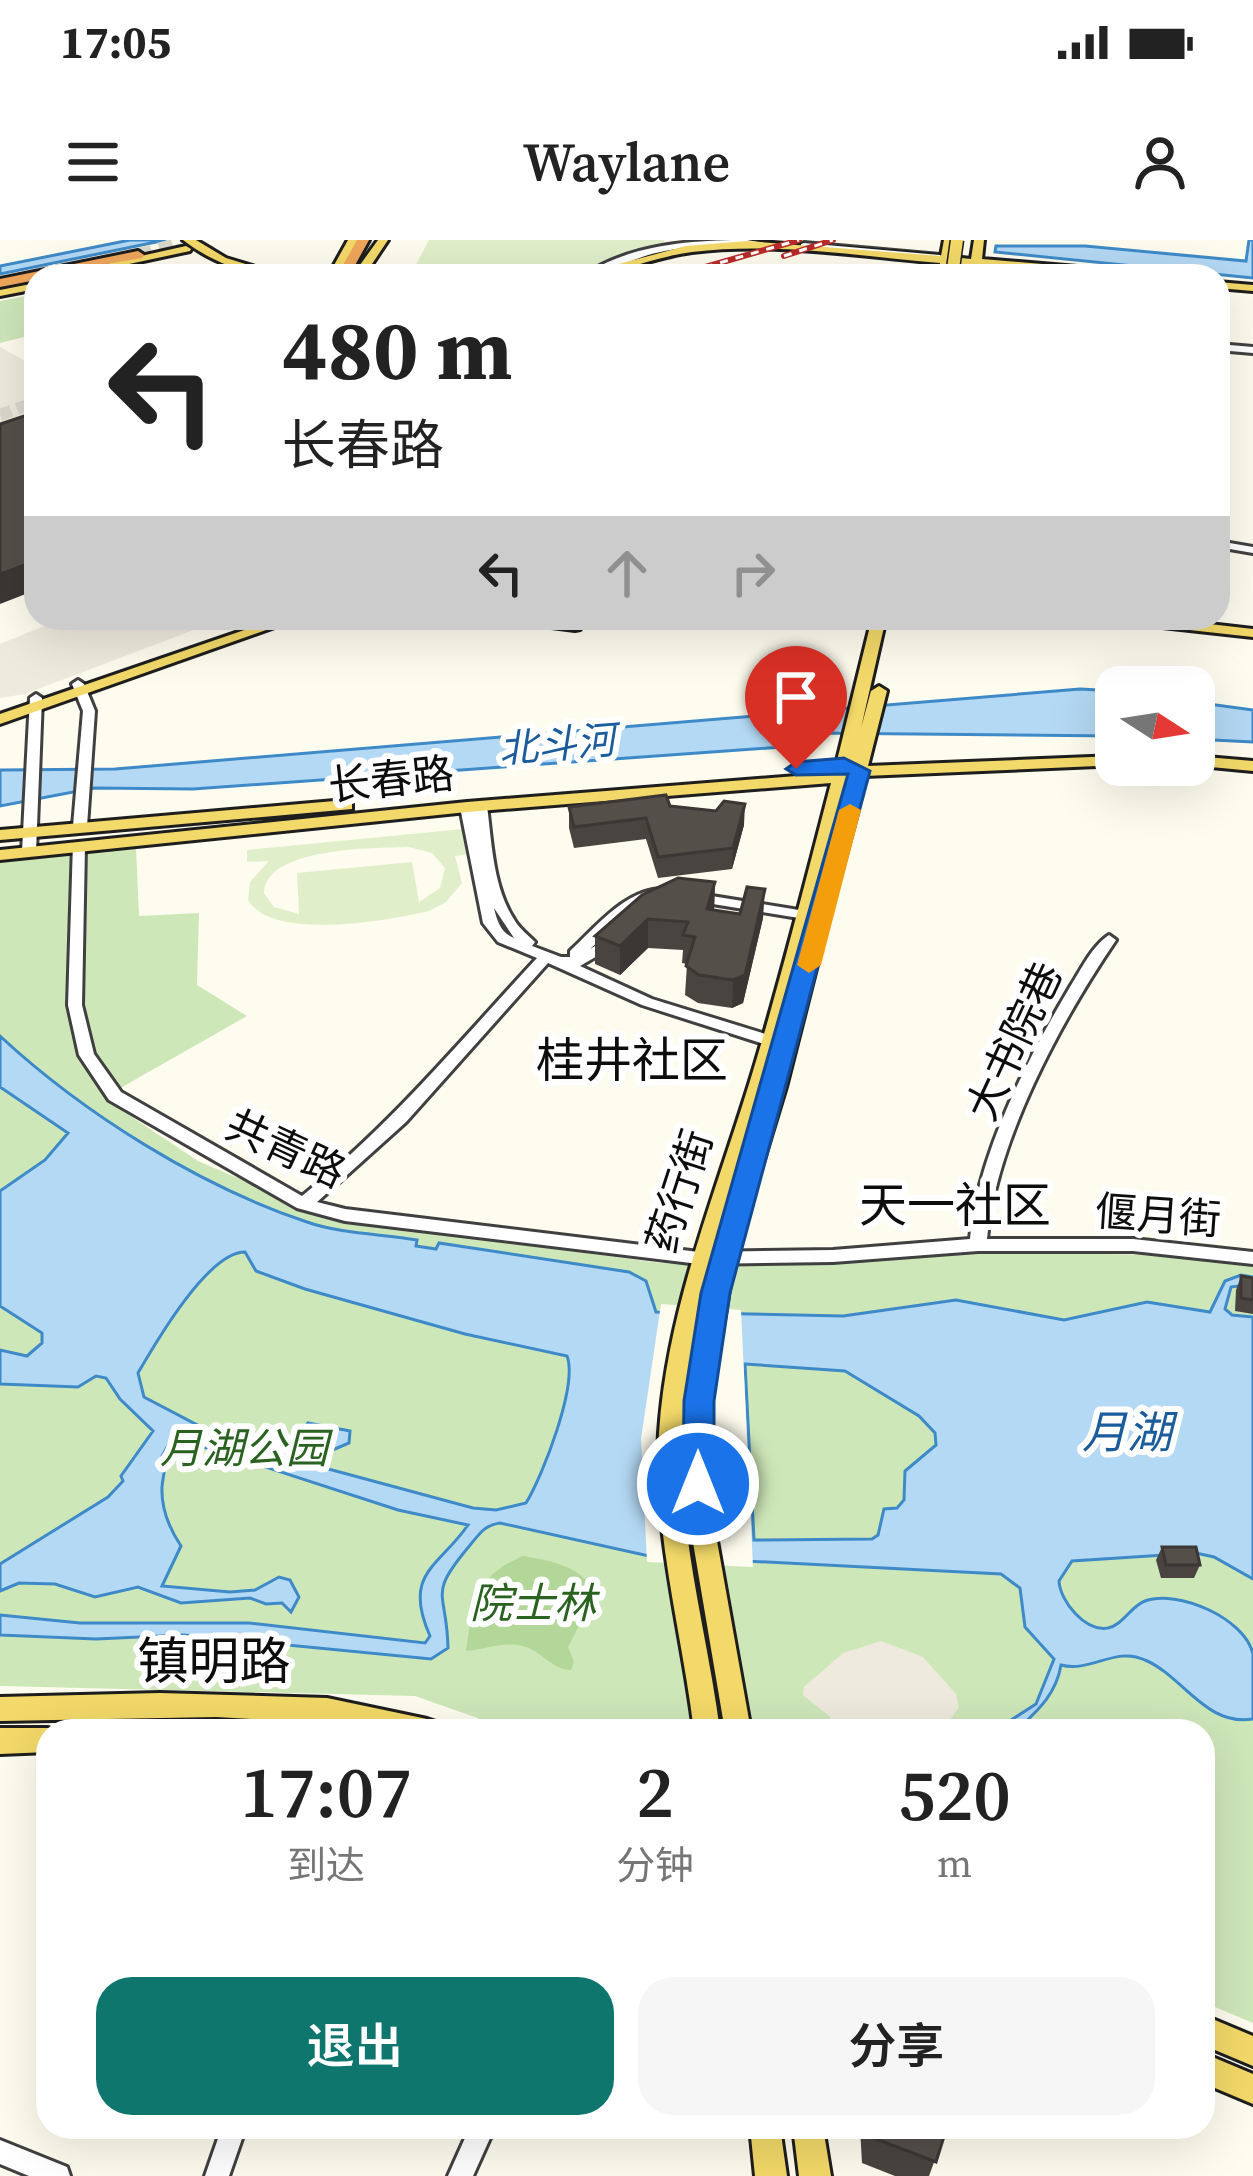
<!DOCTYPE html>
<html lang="zh">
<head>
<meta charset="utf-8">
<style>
	body { margin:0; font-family:"Source Serif 4","Noto Sans SC",serif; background:#f6f6f6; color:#222; height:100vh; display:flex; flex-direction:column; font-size:45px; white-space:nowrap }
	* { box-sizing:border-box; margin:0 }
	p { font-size:39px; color:#767676 }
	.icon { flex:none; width:66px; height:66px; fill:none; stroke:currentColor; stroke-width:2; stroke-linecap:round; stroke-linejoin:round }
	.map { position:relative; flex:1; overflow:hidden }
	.side { position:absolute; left:36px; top:1479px; width:1179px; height:420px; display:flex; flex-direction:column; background:#fff; border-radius:36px; box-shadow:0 12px 48px #0002 }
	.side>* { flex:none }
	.guide { position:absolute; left:24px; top:24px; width:1206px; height:366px; border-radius:36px; box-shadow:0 12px 48px #0002; background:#fff; color:#222; overflow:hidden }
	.needle { width:78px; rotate:102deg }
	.buttons { position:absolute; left:1095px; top:426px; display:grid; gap:24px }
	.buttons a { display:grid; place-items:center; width:120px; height:120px; border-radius:24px; background:#fff; box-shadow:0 12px 48px #0002; font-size:60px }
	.pin { position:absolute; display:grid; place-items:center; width:102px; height:102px; color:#fff; margin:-123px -51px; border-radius:50% 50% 50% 0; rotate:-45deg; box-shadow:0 0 12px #0007 }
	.pin .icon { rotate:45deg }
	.me { position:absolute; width:132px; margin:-66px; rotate:0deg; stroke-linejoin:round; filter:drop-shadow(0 0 9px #0008) }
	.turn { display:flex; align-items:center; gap:42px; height:252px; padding:0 60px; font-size:54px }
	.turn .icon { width:156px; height:156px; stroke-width:2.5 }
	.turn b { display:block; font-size:84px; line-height:102px }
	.lanes { display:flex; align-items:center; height:114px; padding:0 60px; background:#0003; justify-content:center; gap:60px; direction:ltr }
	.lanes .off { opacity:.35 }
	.eta { display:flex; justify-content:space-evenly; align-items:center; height:204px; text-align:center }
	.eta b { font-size:72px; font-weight:600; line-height:84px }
	.primary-button { display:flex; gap:24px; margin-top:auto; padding:24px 60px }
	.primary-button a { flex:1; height:138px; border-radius:36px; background:#0f766e; color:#fff; font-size:48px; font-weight:600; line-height:138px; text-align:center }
	.primary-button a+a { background:#f6f6f6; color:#222 }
	.status { display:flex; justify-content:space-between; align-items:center; height:84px; padding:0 60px; background:#fff; direction:ltr }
	.status svg { height:33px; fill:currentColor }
	header { display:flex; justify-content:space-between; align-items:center; height:156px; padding:0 60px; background:#fff; font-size:54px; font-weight:600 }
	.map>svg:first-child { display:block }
	.green { fill:#cee7b9 }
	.forest { fill:#b2d798 }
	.pitch { fill:#e0efca; fill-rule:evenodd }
	.plaza { fill:#eeeadd }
	.water { fill:#b4d9f4; stroke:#3e8ac8; stroke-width:3; fill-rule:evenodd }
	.pier { fill:#fefcee }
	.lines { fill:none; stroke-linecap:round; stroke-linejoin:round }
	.major-tunnel { stroke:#dad8cc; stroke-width:12; stroke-dasharray:12 6; stroke-linecap:butt }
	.highway-tunnel { stroke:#dad8cc; stroke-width:14; stroke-dasharray:14 8; stroke-linecap:butt }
	.minor-casing { stroke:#404040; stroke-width:6 }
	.major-casing { stroke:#1e1e1e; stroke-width:6 }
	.highway-casing { stroke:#1e1e1e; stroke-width:6 }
	.minor { fill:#fff; fill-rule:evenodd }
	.major { fill:#f3d969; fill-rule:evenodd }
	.highway { fill:#efa65b; fill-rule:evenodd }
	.rail-casing { stroke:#b82b2a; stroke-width:6 }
	.rail { stroke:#fff; stroke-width:3; stroke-dasharray:8; stroke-linecap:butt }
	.major-bridge-casing { stroke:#1e1e1e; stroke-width:15; stroke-linecap:butt }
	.major-bridge { stroke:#f3d969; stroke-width:12 }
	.wall { fill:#494440 }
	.shaded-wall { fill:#3c3734 }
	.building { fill:#554f4a; stroke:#3c3734; stroke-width:3 }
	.route { fill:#1a73e8; stroke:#114b97; stroke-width:3 }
	.slow { fill:#f59e0b }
	.labels { text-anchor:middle; stroke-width:12; stroke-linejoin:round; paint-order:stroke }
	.far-water-label { font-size:39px; font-style:italic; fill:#1b5c9a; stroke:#fff }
	.street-label { font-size:42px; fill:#0d0d0d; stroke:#fff }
	.park-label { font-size:42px; font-style:italic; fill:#2a6220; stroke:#fff }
	.water-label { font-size:45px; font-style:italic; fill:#1b5c9a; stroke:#fff }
	.quarter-label { font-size:48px; fill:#0d0d0d; stroke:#fff }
	.near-street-label { font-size:51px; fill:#0d0d0d; stroke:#fff }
</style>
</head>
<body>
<div class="status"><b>17:05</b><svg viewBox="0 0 49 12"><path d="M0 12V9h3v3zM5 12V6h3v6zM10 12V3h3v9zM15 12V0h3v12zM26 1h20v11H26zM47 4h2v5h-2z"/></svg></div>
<header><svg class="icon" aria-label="menu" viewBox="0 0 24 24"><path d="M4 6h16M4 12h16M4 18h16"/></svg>Waylane<svg class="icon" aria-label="person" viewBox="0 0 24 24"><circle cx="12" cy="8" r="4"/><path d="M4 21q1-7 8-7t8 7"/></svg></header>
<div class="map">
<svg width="1253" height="1936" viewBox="0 0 1253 1936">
	<rect width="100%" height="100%" fill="#fefcee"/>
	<!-- green -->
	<path class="green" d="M 36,54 L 36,94 L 0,103 L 0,61 Z
		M 136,607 L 139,676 L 199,673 L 197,745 L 247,776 L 117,850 L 108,861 L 198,921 L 336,980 L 660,1023 L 747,1026 L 974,1012 L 1168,1015 L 1253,1025 L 1253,1783 L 1203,1762 L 1203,1491 L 514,1491 L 415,1456 L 0,1446 L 0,619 Z"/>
	<!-- forest -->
	<path class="forest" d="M 523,1316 C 552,1321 581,1326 596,1353 L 568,1407 L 574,1422 L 571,1430 C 553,1430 543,1413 526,1407 C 506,1400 487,1409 466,1411 C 474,1361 473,1338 523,1316 Z"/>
	<!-- pitch -->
	<path class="pitch" d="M 429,0 L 665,0 L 657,9 L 551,36 L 410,36 Z
		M 463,589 L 469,614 L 455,616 L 462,643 L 446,662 L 429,671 C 387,681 272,701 248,660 L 250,642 L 269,621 L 247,622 L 247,610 ZM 409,607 L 432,613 L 445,628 L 440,648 L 419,662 L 412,622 L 297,633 L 299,674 L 274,667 L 264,653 C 266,607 374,608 409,607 Z"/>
	<!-- plaza -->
	<path class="plaza" d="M 0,107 L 36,127 L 36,200 L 0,212 Z
		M 64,378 L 225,378 L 25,454 L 0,458 L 0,404 Z
		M 881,1401 L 923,1417 L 956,1454 L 959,1467 L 942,1491 L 838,1491 L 829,1476 L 803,1455 L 804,1447 L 843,1413 Z"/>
	<!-- water -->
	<path class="water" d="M 130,0 L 166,0 L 0,34 L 0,26 Z
		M 1249,0 L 1253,0 L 1253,38 L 995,12 L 996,6 L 1085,6 L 1246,21 Z
		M 1080,449 L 1116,451 L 1116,496 L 810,493 L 797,506 L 193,549 L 94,548 L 0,566 L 0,530 L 115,529 Z
		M 1194,462 L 1253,470 L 1253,502 L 1194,499 Z
		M 0,796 C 83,873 199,946 307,982 C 341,994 382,994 417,1000 L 416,1006 L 436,1009 L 439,1003 L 629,1032 L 646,1041 L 656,1072 L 843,1076 L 956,1060 L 1064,1080 L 1147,1062 L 1210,1072 L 1225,1041 L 1241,1035 L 1253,1037 L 1253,1044 L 1231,1047 L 1225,1069 L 1232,1075 L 1253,1077 L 1253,1339 L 1214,1317 L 1196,1313 L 1072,1321 L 1059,1341 C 1060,1361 1085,1392 1108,1388 C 1123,1385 1131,1366 1145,1361 C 1177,1349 1245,1378 1253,1414 C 1253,1433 1253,1459 1253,1479 C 1206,1487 1183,1436 1145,1420 C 1115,1406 1091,1433 1061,1425 C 1056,1455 1037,1471 1016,1491 L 994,1491 L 1036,1464 L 1054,1419 L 1025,1387 L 1020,1348 L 1001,1334 L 649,1316 L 500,1283 C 485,1285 480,1293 471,1304 C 426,1357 447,1349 448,1408 L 431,1419 L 184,1395 L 96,1399 L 0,1395 L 0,1375 L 80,1383 L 249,1383 L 425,1403 L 430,1396 C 402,1333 439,1327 468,1285 L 398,1270 L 173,1197 L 162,1216 C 167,1228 163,1234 162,1247 C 161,1269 169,1288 181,1306 L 162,1346 L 230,1352 L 255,1350 L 279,1337 L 290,1340 L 299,1357 L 291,1372 L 282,1363 L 266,1364 L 250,1358 L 181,1363 L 138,1347 L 95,1357 L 55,1344 L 19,1343 L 0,1351 L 0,1324 L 108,1257 L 123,1241 L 121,1236 L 153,1191 L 120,1159 L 106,1138 L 96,1136 L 78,1147 L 0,1144 L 0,1110 L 27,1116 L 42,1103 L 42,1093 L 0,1066 L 0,951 L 45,920 L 68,893 L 0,847 ZM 245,1012 L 256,1031 L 305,1049 L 465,1094 L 567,1116 C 578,1145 543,1235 526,1263 L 496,1270 L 473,1268 L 321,1227 L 328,1212 L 349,1203 L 350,1191 L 308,1183 L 303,1189 L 308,1196 L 286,1217 L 209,1191 L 144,1157 L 138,1133 C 156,1102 208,1012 245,1012 ZM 745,1124 L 845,1131 L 919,1176 L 935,1193 L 936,1205 L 905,1231 L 904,1260 L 897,1268 L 884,1269 L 878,1295 L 872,1299 L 754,1300 Z"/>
	<!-- pier -->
	<path class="pier" d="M 661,1064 L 741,1070 L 753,1327 L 647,1322 L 641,1199 Z"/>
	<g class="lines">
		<!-- major-tunnel -->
		<path class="major-tunnel" d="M 0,175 L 36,162"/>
		<!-- highway-tunnel -->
		<path class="highway-tunnel" d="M 138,15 L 196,0"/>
		<!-- minor casing -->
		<g class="minor-casing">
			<path id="minor" d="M 747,0 L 764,3 L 760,6 C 725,4 690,5 656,13 C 637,17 599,36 586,34 C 632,4 693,0 747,0 Z
				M 804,3 L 940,15 L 944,18 L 940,21 L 801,8 L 801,4 Z
				M 841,27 L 897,33 L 901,36 L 841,33 L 811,36 Z
				M 1218,104 L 1253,107 L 1253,113 L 1218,110 Z
				M 1218,301 L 1253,307 L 1253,313 L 1218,307 Z
				M 78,440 L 84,444 L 95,471 L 87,586 L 80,590 L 73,586 L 83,471 L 72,444 Z
				M 36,454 L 42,458 L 36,612 L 29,616 L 22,612 L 30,458 Z
				M 480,562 L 487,566 C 492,604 493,648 515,681 C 520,689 528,695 535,702 L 532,706 L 561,717 L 570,717 L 570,711 C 596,687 626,649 663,649 L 663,655 L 639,664 L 590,709 L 611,697 L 618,702 L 616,705 L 580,726 L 652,759 L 775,797 L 778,801 L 770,806 L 642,765 L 548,723 L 406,882 L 317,962 L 345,969 L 699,1012 L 833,1010 L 970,999 C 978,915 1027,819 1070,747 C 1081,730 1092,706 1109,695 L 1116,700 C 1061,781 996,900 987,999 L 1133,999 L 1253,1012 L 1253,1024 L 1133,1011 L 978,1011 L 833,1022 L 699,1024 L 345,981 L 297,968 L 109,860 L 79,815 L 68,765 L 73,603 L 83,603 L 85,606 L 82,765 L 94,814 L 121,852 L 302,956 C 390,886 461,800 537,718 L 498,702 L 483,683 L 460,567 L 467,563 L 474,567 ZM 494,668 L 514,698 C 501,693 497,681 494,668 Z
				M 693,653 L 805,671 L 812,675 L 805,679 L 688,660 L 688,654 Z
				M 222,1887 L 246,1887 L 229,1936 L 205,1936 Z
				M 470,1887 L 495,1887 L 473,1936 L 448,1936 Z
				M 0,1900 L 67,1927 L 70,1936 L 29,1936 L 0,1924 Z"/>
		</g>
		<!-- major casing -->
		<g class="major-casing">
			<path id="major" d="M 183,0 L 196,0 L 226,18 L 285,36 C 248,36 211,22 183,0 Z
				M 348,0 L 358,0 L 340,36 L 328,36 Z
				M 378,0 L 388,0 L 364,36 L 352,36 Z
				M 944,0 L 954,0 L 952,17 L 971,19 L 974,0 L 984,0 L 982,19 L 1148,33 L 1154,36 L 1106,36 L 981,26 L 979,36 L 969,36 L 970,25 L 951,24 L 950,36 L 938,36 L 940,23 C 858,16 774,2 692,12 C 652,17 615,36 574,36 L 686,6 L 747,1 L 941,16 Z
				M 186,6 L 191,9 L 190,11 L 73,36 L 51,36 Z
				M 1218,42 L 1253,45 L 1253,51 L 1218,48 Z
				M 36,43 L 36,49 L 0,56 L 0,50 Z
				M 279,378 L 300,378 L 0,484 L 0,474 Z
				M 505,378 L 813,378 L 806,382 L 637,386 L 581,383 L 580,389 L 575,390 L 512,382 Z
				M 872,378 L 886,378 L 861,488 L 871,451 L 879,446 L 887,451 L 868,526 L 1116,516 L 1116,525 L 1120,525 L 865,536 L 786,847 L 734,1018 L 711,1161 L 712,1273 L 751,1491 L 725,1491 L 688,1273 L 687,1161 L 710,1031 C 693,1096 680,1165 682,1233 C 685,1320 709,1405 720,1491 L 694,1491 C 682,1392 653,1293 659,1193 C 667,1070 714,958 750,841 C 780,743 805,643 831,543 L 467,572 L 0,620 L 0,610 L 467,562 L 834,533 Z
				M 1110,378 L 1157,378 L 1253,389 L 1253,397 L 1117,382 Z
				M 1194,516 L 1253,521 L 1253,531 L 1190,525 L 1194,525 Z
				M 346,560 L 352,561 L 352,569 L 0,600 L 0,590 Z
				M 160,1453 L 327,1458 L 427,1479 L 436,1482 L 440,1491 L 379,1491 L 327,1483 L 216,1477 L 0,1481 L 0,1457 Z
				M 0,1488 L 48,1488 L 57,1491 L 48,1491 L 48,1512 L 0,1514 Z
				M 1203,1775 L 1253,1796 L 1253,1826 L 1203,1805 Z
				M 1203,1813 L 1253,1834 L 1253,1864 L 1203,1843 Z
				M 750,1887 L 780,1887 L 787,1936 L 755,1936 Z
				M 793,1887 L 823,1887 L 831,1936 L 799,1936 Z"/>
		</g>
		<!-- highway casing -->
		<g class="highway-casing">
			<path id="highway" d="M 357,0 L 369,0 L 349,36 L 337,36 Z
				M 138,11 L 144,15 L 142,18 L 36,36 L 36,40 L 0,47 L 0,39 Z"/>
		</g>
		<!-- minor -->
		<use href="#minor" class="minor"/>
		<!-- major -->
		<use href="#major" class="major"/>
		<!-- highway -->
		<use href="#highway" class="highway"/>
		<!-- rail casing -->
		<g class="rail-casing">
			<path id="rail" d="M 784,16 L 833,0
				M 674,36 L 799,0"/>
		</g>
		<!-- rail -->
		<use href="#rail" class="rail"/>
		<!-- major-bridge casing -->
		<g class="major-bridge-casing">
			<path id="major-bridge" d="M 952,36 L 957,0"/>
		</g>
		<!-- major-bridge -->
		<use href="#major-bridge" class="major-bridge"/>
	</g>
	<!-- wall -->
	<path class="wall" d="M 670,566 L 744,585 L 732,629 L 658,638 L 646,599 L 574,608 L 569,588 L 569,567 Z
		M 715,642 L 714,670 L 763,678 L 743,763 L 732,768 L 698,763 L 685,755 L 687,724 L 682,723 L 683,710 L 648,708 L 620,735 L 595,724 L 595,696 Z
		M 1241,1036 L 1253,1038 L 1253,1074 L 1235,1071 L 1236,1050 Z
		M 1162,1307 L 1200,1325 L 1194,1338 L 1161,1338 L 1156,1320 Z
		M 860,1887 L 947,1887 L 929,1936 L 895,1936 L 862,1923 Z"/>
	<!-- shaded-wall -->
	<path class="shaded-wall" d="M 36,321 L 36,350 L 0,364 L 0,334 Z
		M 745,564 L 744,585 L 732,629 L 733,608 Z
		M 715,642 L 714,671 L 707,669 Z
		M 765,649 L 763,678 L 743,763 L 732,768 L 733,740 Z
		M 648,679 L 648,708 L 620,735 L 620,706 Z"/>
	<!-- building -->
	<path class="building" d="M 897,26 L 912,27 L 910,36 L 894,36 Z
		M 36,172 L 36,321 L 0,334 L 0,184 Z
		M 666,555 L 670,566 L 716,571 L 724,561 L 745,564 L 733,608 L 658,617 L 646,578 L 574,587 L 569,567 Z
		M 678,638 L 715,642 L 707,669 L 740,674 L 747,647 L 765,649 L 745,735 L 733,740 L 699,735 L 686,726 L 695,697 L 683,695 L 688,682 L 648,679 L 620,706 L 595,696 L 642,655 Z
		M 1241,1036 L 1253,1038 L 1253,1060 L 1241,1058 Z
		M 1162,1307 L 1196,1307 L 1200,1325 L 1166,1325 Z
		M 870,1887 L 947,1887 L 936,1922 L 871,1897 Z"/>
	<!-- route -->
	<path class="route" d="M 844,518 L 870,531 L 730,1053 L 714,1161 L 714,1244 L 709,1253 L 698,1257 L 687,1253 L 683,1244 L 684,1161 L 701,1053 L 848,534 L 796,535 L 786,529 L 796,522 Z"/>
	<!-- slow -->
	<path class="slow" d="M 850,564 L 861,570 L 821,725 L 809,733 L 797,725 L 839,570 Z"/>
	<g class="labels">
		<!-- far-water labels -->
		<g class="far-water-label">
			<text transform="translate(557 504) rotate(-5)" y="14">北斗河</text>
		</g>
		<!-- street labels -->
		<g class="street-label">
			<text transform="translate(391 539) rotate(-6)" y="15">长春路</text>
			<text transform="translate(1014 801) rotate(-65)" y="15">大书院巷</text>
			<text transform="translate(286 908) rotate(25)" y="15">共青路</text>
			<text transform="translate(679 951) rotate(-72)" y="15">药行街</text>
			<text transform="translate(1158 975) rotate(4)" y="15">偃月街</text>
		</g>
		<!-- park labels -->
		<g class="park-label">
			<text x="244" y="1223">月湖公园</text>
			<text x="533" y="1378">院士林</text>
		</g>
		<!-- water labels -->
		<g class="water-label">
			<text x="1127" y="1208">月湖</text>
		</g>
		<!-- quarter labels -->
		<g class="quarter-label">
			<text x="632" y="837">桂井社区</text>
			<text x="955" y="982">天一社区</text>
		</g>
		<!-- near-street labels -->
		<g class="near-street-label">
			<text x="214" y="1439">镇明路</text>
		</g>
	</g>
</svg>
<div class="buttons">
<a><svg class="needle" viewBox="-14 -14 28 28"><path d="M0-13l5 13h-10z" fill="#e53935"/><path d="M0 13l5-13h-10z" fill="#767676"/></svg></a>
</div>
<div class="pin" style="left:796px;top:529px;background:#d93025"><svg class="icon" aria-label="arrive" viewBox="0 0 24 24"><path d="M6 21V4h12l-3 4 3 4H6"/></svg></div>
<svg class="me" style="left:698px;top:1244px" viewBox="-20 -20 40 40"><circle r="17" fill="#1a73e8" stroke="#fff" stroke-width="3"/><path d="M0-11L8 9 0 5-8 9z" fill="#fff"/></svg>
<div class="guide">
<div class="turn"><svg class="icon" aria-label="left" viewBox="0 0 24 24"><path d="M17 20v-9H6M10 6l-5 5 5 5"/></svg><div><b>480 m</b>长春路</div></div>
<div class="lanes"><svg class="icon" aria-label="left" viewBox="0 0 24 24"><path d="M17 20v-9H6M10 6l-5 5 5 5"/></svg><svg class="icon off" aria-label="ahead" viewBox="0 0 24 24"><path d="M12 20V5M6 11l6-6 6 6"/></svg><svg class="icon off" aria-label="right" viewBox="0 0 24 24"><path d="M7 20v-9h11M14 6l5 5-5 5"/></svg></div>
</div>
<section class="side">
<div class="eta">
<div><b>17:07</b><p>到达</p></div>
<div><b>2</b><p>分钟</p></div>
<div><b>520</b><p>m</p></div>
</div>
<div class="primary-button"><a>退出</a><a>分享</a></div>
</section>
</div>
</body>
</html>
